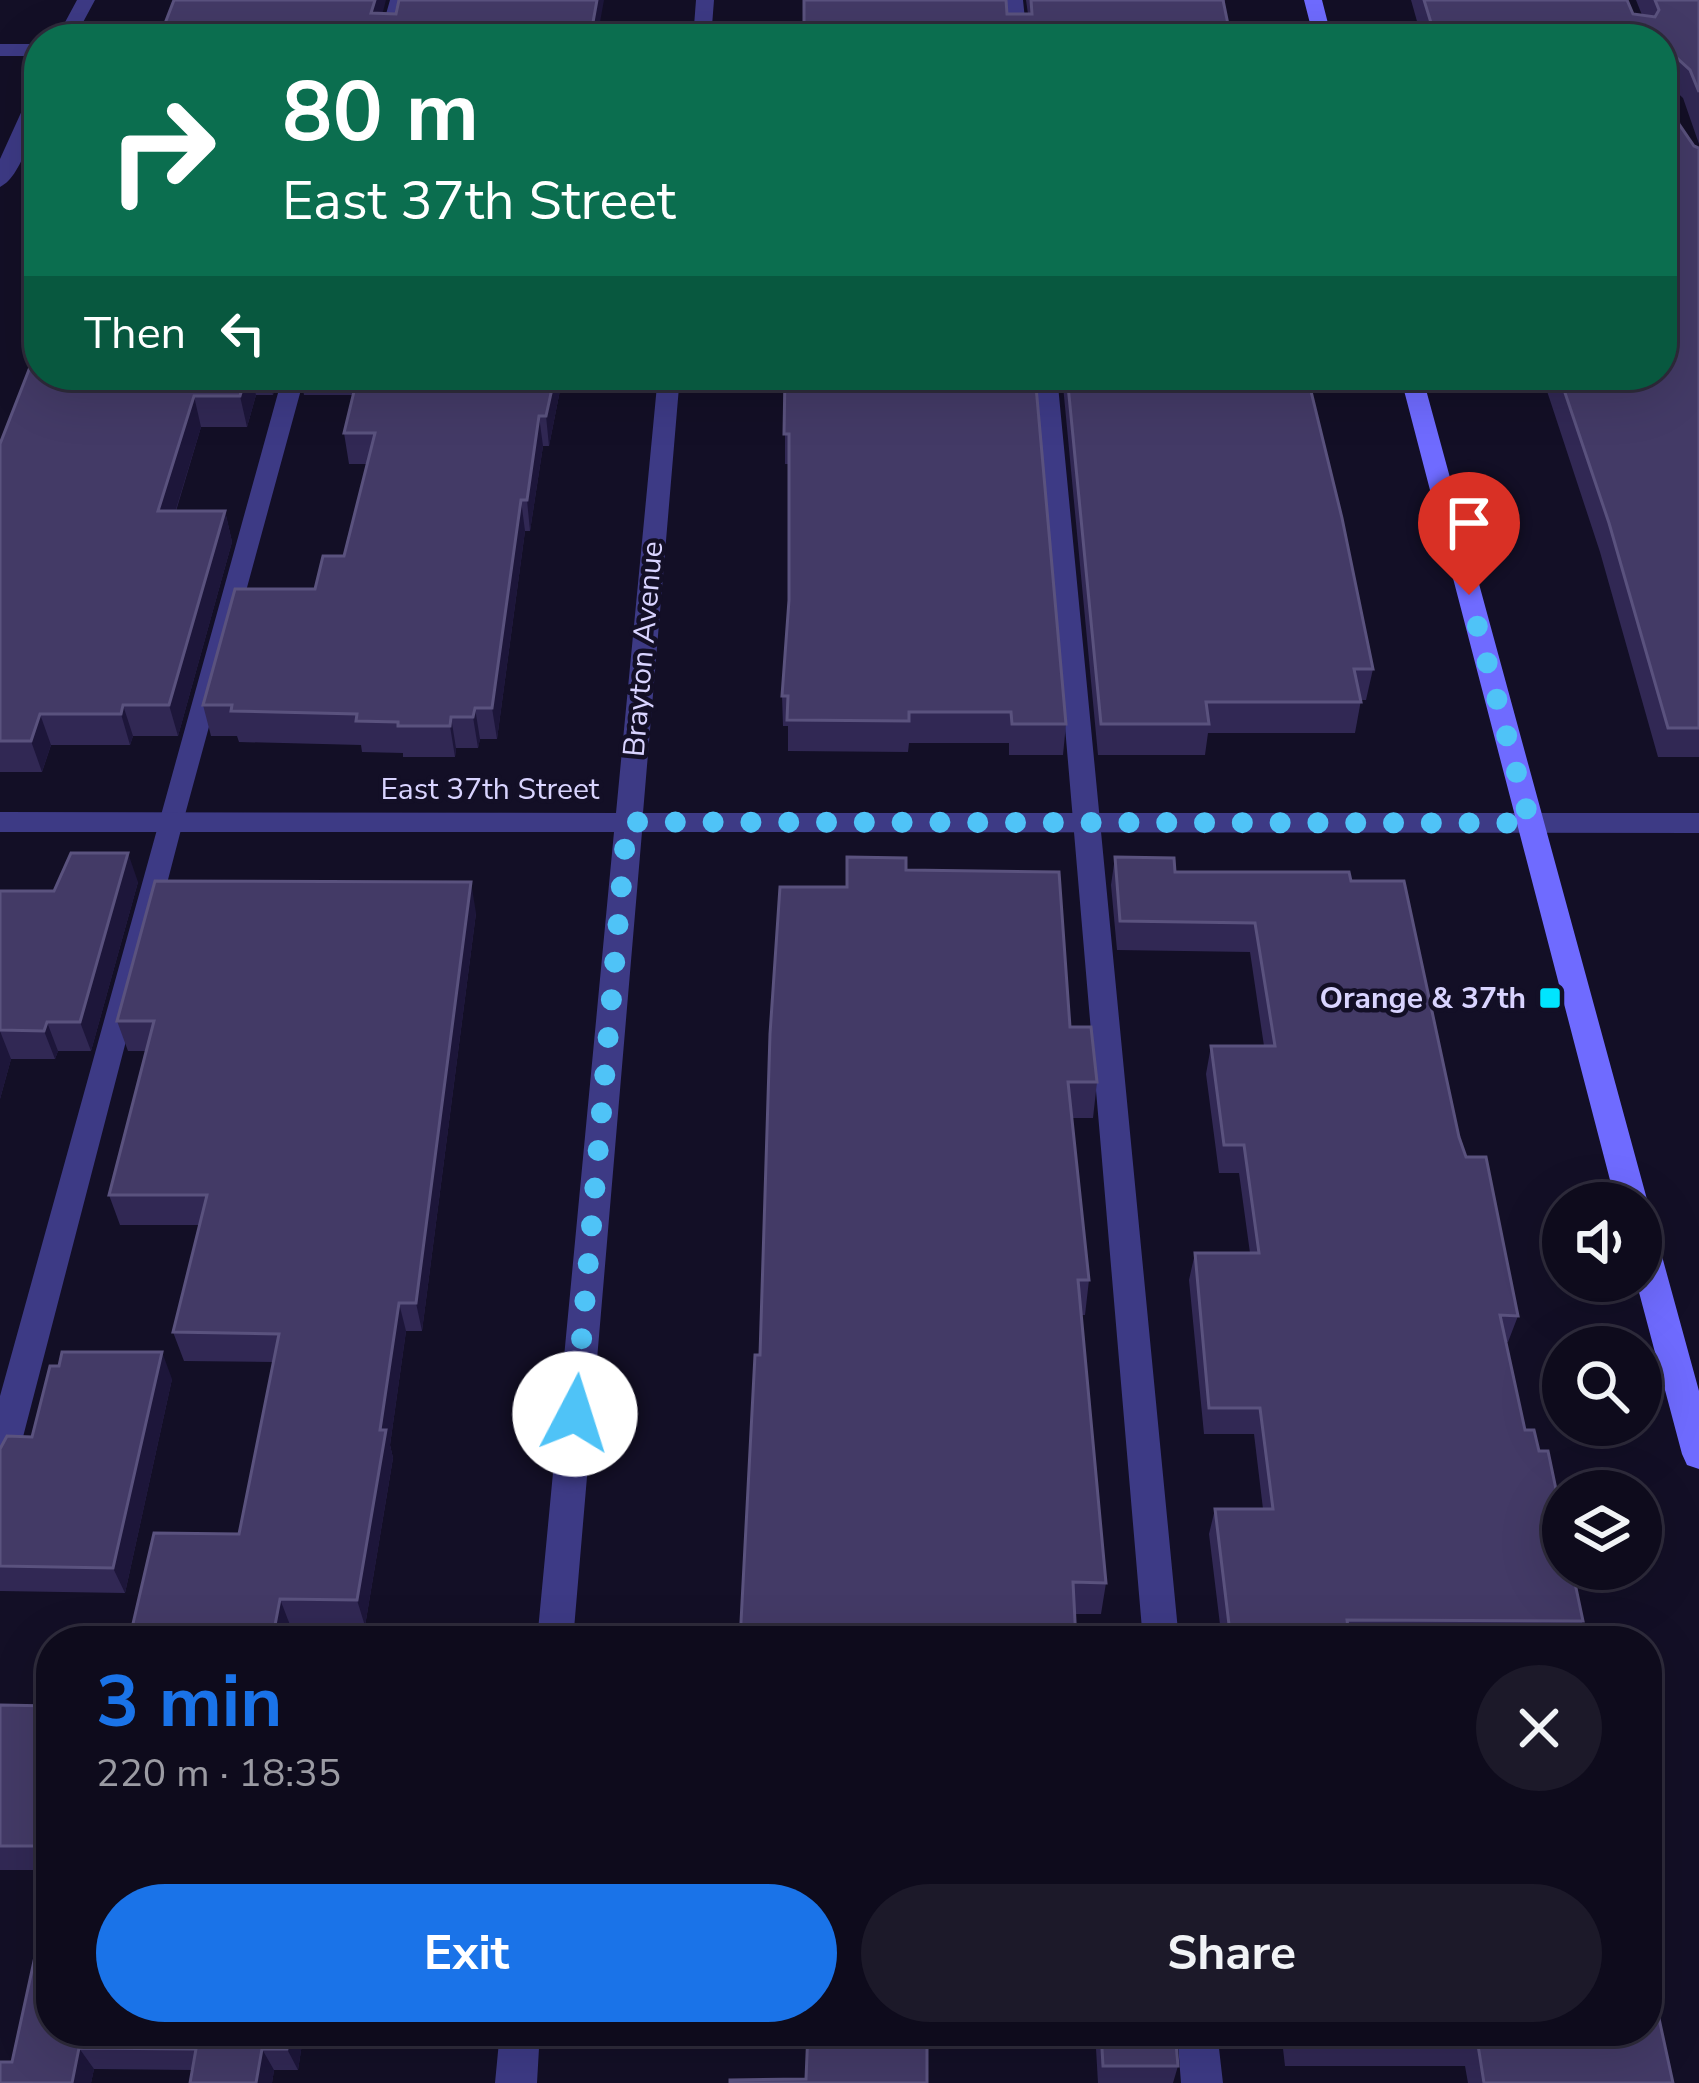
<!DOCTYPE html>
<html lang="en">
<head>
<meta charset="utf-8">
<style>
	body { margin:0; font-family:"Nunito Sans",sans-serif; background:#1c1929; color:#f1f3f6; height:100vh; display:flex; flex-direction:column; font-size:45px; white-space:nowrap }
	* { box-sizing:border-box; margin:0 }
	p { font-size:39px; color:#9b9ba3 }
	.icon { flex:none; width:66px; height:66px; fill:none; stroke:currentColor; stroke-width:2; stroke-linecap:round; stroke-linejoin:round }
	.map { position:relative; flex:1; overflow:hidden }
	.details { position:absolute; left:36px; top:1626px; width:1626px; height:420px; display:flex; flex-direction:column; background:#0e0b1c; border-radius:48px; box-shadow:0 12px 48px #0002,0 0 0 3px #2e2b3b }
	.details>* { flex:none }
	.banner { position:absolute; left:24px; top:24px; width:1653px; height:366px; border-radius:48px; box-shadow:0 12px 48px #0002,0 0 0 3px #2e2b3b; background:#0b6e4f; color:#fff; overflow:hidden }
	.fabs { position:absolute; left:1542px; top:1182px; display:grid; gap:24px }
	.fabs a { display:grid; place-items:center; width:120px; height:120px; border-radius:50%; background:#0e0b1c; box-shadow:0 12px 48px #0002,0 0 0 3px #2e2b3b; font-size:60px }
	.pin { position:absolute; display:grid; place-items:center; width:102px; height:102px; color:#fff; margin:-123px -51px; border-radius:50% 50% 50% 0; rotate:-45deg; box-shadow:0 0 12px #0007 }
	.pin .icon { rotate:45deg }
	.me { position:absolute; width:132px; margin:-66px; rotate:5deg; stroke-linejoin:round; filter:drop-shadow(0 0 9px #0008) }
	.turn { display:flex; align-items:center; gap:42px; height:252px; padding:0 60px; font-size:54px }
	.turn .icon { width:156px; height:156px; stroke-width:2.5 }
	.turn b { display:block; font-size:84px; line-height:102px }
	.then { display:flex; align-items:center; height:114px; padding:0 60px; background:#0003; gap:24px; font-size:45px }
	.round { display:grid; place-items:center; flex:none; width:126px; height:126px; border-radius:63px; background:#1c1929 }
	.headline { display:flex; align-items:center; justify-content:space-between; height:204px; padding:0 60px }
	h1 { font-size:72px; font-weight:700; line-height:90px; color:#1a73e8 }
	.cta { display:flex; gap:24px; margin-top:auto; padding:24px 60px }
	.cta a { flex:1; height:138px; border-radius:72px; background:#1a73e8; color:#fff; font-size:48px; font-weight:700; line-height:138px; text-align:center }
	.cta a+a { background:#1c1929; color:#f1f3f6 }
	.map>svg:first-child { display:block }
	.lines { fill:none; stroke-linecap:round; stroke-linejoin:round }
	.lane { fill:#3d3a85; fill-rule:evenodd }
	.street { fill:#3d3a85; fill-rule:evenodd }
	.secondary { fill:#6f6bff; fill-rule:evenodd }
	.wall { fill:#312854 }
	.shaded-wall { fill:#1d163a }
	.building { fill:#433a66; stroke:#5a527e; stroke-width:3 }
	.route { stroke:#4fc3f7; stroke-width:21; stroke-dasharray:0 37.8 }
	.poi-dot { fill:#00e5ff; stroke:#130f26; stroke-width:4.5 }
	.labels { text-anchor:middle; stroke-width:9; stroke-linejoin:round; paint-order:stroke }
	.street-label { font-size:30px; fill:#d9d4ff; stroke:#130f26 }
	.poi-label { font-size:30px; font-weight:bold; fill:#d9d4ff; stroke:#130f26; text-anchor:end }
</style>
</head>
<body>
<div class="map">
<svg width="1699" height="2083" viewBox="0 0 1699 2083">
	<rect width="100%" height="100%" fill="#130f26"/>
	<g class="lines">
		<!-- lane -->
		<path class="lane" d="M 390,0 L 408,0 L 397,39 L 379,39 Z
			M 1005,0 L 1023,0 L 1027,39 L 1009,39 Z
			M 0,44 L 39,44 L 39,56 L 0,56 Z
			M 283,375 L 305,375 L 183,822 L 17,1460 L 12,1471 L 0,1475 L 0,1396 Z
			M 1035,375 L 1057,375 L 1179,1641 L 1143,1641 Z
			M 1177,2031 L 1217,2031 L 1223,2083 L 1181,2083 Z"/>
		<!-- street -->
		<path class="street" d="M 77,0 L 95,0 L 74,39 L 56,39 Z
			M 696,0 L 714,0 L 711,39 L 693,39 Z
			M 39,89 C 39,114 24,176 0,187 L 0,159 L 29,95 Z
			M 658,375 L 680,375 L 643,813 L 1699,813 L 1699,833 L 642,832 L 573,1641 L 537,1641 L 614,832 L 0,832 L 0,812 L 616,813 Z
			M 500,2031 L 540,2031 L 537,2083 L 495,2083 Z"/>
		<!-- secondary -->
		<path class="secondary" d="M 1304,0 L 1322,0 L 1332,39 L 1314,39 Z
			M 1400,375 L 1422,375 L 1648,1203 L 1641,1213 L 1641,1203 L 1616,1203 Z
			M 1641,1225 L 1652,1229 L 1657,1238 L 1699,1391 L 1699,1469 L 1687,1465 L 1682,1454 L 1636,1281 L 1641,1281 Z"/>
	</g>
	<!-- wall -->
	<path class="wall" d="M 804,0 L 1006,0 L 1007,14 L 1028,14 L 1026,0 L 1225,0 L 1225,6 L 1231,39 L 804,39 Z
		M 1411,0 L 1627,0 L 1633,14 L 1642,15 L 1636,0 L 1699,0 L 1699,144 L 1683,98 L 1669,85 L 1670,95 L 1679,124 L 1694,146 L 1699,148 L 1699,757 L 1658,757 L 1600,552 L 1546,388 L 1539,388 L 1535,375 L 1662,375 L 1662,39 L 1422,39 Z
		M 39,375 L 279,375 L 273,395 L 256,395 L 247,427 L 201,427 L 176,511 L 225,511 L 232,542 L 178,736 L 133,736 L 130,745 L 51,745 L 42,772 L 0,772 L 0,444 Z
		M 300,375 L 563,375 L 549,446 L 543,446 L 530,531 L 525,531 L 497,739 L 480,739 L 478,748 L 456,748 L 455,757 L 403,757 L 403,753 L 362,752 L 361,745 L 239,742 L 237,736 L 211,736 L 203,705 L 315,589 L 344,556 L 367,464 L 349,464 L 344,433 L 353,395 L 304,395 Z
		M 785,375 L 1066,724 L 1063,755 L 1009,755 L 1009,743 L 909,743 L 908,752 L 788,751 L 788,726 L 783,726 L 782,696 L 789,600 L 789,464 L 785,464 Z
		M 1062,375 L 1307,375 L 1373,669 L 1366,700 L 1361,700 L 1355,733 L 1208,733 L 1205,755 L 1098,755 Z
		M 1115,857 L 1175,872 L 1351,881 L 1459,1137 L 1518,1316 L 1508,1342 L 1506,1342 L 1525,1430 L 1583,1621 L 1573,1641 L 1222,1641 L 1209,1534 L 1215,1509 L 1263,1509 L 1254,1434 L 1204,1434 L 1189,1280 L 1195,1253 L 1250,1253 L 1239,1173 L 1219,1173 L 1206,1074 L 1211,1046 L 1264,1046 L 1250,952 L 1117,950 L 1111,885 Z
		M 906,870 L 1070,1027 L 1097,1082 L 1093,1118 L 1072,1118 L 1089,1280 L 1085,1315 L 1081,1315 L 1106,1583 L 1101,1614 L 1075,1614 L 760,1355 L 847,887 Z
		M 138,882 L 91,1051 L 58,1051 L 55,1059 L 11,1059 L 0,1099 L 0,891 L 54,891 Z
		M 476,913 L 422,1331 L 406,1331 L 390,1445 L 393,1458 L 365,1626 L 290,1625 L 239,1534 L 274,1362 L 184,1361 L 173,1332 L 200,1225 L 120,1225 L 109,1195 L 146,1051 L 128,1051 L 117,1021 Z
		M 172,1379 L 125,1593 L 0,1591 L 0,1449 Z
		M 0,1705 L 51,1706 L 51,1870 L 0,1870 Z
		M 51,2031 L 304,2031 L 298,2070 L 274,2070 L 272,2083 L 190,2083 L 193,2070 L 94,2069 L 91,2083 L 0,2083 L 12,2062 Z
		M 1095,2031 L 1175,2031 L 1178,2066 L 1173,2083 L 1098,2083 Z
		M 1281,2031 L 1647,2031 L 1673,2083 L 1468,2083 L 1465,2066 L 1285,2066 Z"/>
	<!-- shaded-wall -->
	<path class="shaded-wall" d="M 375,0 L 386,0 L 376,39 L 371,13 Z
		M 597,0 L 604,0 L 597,39 L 590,39 Z
		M 246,375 L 251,375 L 256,395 L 247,427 L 240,396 Z
		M 269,375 L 279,375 L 273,395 Z
		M 555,375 L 563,375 L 549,446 L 546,416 Z
		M 194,396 L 201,427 L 166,542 L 158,511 Z
		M 539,416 L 543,446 L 530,531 L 527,500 Z
		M 521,500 L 525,531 L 497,739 L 492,708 Z
		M 225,511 L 232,542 L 178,736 L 169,705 Z
		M 123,705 L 133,736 L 130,745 L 121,714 Z
		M 475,708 L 480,739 L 478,748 L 473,717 Z
		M 40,714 L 51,745 L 42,772 L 31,741 Z
		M 451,717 L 456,748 L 455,757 L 450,726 Z
		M 128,853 L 138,882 L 91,1051 L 80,1022 Z
		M 471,882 L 476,913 L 422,1331 L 416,1303 Z
		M 47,1022 L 58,1051 L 55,1059 L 44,1031 Z
		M 0,1031 L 11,1059 L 0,1099 Z
		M 399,1303 L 406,1331 L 390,1445 L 393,1458 L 365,1626 L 357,1600 Z
		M 162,1352 L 172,1379 L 125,1593 L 113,1568 Z
		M 280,1599 L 290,1625 L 287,1641 L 272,1641 Z
		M 290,2031 L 304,2031 L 298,2070 L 287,2049 Z
		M 79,2048 L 94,2069 L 91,2083 L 72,2083 Z
		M 262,2049 L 274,2070 L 272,2083 L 256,2083 Z"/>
	<!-- building -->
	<path class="building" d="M 174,0 L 375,0 L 371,13 L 396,14 L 399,0 L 597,0 L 590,39 L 159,39 Z
		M 804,0 L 1006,0 L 1007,14 L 1032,14 L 1031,0 L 1223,0 L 1231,39 L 804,39 Z
		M 1424,0 L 1627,0 L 1633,14 L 1655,17 L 1659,10 L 1655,0 L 1699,0 L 1699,92 L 1690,70 L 1669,51 L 1665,56 L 1670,95 L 1679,124 L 1694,146 L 1699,148 L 1699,728 L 1668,728 L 1609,523 L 1559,375 L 1662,375 L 1662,39 L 1436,39 Z
		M 39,344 L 39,375 L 246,375 L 240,396 L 194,396 L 158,511 L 225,511 L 169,705 L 123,705 L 121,714 L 40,714 L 31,741 L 0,741 L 0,444 Z
		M 358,375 L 555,375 L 546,416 L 539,416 L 527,500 L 521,500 L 492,708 L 475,708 L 473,717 L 451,717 L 450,726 L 398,726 L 398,722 L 356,721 L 357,714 L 231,711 L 232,705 L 203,705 L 235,589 L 315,589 L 323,556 L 344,556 L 375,433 L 344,433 Z
		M 785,375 L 1035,375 L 1066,724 L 1012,724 L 1011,712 L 909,712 L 909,721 L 787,720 L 788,696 L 782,696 L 789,600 L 789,434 L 784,434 Z
		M 1067,375 L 1307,375 L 1342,518 L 1373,669 L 1354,669 L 1361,702 L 1206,702 L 1209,724 L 1101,724 Z
		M 71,853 L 128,853 L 80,1022 L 47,1022 L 44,1031 L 0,1030 L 0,891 L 54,891 Z
		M 847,857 L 906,858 L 906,870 L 1059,872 L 1070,1027 L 1091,1027 L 1097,1082 L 1068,1082 L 1089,1280 L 1078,1280 L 1106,1583 L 1073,1582 L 1076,1641 L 740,1641 L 755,1355 L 760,1355 L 770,1034 L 780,887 L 847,887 Z
		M 1115,857 L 1174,858 L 1175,872 L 1349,872 L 1351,881 L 1404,881 L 1459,1137 L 1466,1157 L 1486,1157 L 1518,1316 L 1500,1315 L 1525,1430 L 1534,1430 L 1539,1451 L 1548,1451 L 1563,1523 L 1563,1569 L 1572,1569 L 1583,1621 L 1347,1620 L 1350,1641 L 1231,1641 L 1215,1509 L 1273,1509 L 1260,1408 L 1209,1408 L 1195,1253 L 1259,1253 L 1244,1145 L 1224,1145 L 1211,1046 L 1275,1046 L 1255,923 L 1120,921 Z
		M 155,881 L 471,882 L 416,1303 L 399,1303 L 380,1430 L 386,1430 L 357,1600 L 280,1599 L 272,1641 L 129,1641 L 154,1533 L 239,1534 L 279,1334 L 173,1332 L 207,1195 L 109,1195 L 154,1021 L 117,1021 Z
		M 62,1352 L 162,1352 L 113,1568 L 0,1566 L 0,1449 L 7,1436 L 32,1437 L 50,1366 L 59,1366 Z
		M 0,1705 L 51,1706 L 51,1846 L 0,1846 Z
		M 51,1883 L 51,2031 L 290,2031 L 287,2049 L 262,2049 L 256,2083 L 190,2083 L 196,2049 L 79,2048 L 72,2083 L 0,2083 L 0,2062 L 12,2062 Z
		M 1647,2000 L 1655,2000 L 1673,2083 L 1484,2083 L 1478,2045 L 1294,2045 L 1292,2031 L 1647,2031 Z
		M 808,2031 L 927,2031 L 927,2083 L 730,2083 L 730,2080 L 806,2079 Z
		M 1101,2031 L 1175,2031 L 1178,2066 L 1103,2066 Z"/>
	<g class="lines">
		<!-- route -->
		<path class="route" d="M 575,1414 L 627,822 L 1530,823 L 1469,595"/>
	</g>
	<!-- markers -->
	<rect class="poi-dot" x="1538" y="986" width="24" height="24" rx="6"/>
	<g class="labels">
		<!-- street labels -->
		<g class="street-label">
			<text transform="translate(643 649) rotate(-85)" y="10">Brayton Avenue</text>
			<text x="490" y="799">East 37th Street</text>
		</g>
		<!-- poi labels -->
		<g class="poi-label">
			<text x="1526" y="1008">Orange &amp; 37th</text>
		</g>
	</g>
</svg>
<div class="fabs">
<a><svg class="icon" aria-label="sound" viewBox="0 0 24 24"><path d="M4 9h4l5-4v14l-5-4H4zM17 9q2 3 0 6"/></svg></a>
<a><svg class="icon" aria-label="search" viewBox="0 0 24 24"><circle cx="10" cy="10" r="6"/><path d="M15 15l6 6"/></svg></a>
<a><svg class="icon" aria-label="layers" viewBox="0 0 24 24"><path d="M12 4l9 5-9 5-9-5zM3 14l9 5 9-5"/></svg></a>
</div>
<div class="pin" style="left:1469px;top:595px;background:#d93025"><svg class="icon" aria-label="arrive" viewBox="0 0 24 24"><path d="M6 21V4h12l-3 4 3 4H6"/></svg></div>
<svg class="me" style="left:575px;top:1414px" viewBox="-20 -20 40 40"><circle r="19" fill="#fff"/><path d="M0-13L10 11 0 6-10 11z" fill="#4fc3f7"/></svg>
<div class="banner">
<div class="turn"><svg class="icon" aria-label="right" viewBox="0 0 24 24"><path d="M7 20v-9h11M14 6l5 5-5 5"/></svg><div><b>80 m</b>East 37th Street</div></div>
<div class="then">Then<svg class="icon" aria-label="left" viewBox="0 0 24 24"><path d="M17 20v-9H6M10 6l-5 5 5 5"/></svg></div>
</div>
<section class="details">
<div class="headline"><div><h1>3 min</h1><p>220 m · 18:35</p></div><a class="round"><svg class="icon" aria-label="close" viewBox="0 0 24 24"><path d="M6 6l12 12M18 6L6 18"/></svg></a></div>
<div class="cta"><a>Exit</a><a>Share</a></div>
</section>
</div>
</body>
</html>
